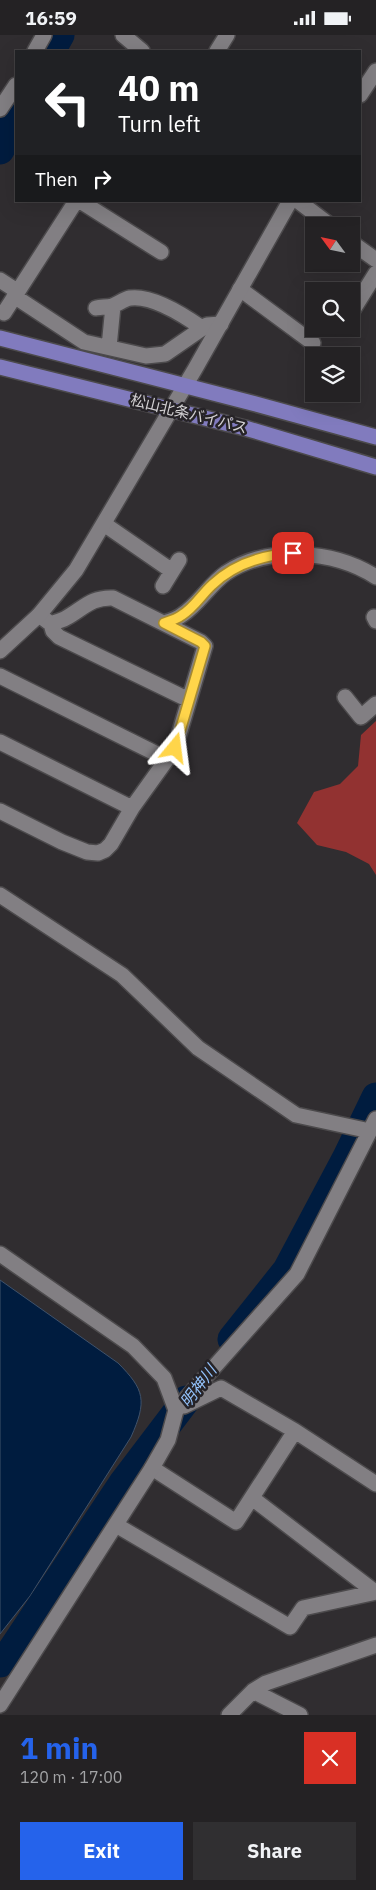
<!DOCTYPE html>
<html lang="en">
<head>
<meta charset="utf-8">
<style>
	body { margin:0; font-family:"IBM Plex Sans","Noto Sans JP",sans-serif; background:#302f31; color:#f1f3f6; height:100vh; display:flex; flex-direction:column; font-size:19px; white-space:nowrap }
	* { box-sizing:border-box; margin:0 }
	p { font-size:16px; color:#a3a4a6 }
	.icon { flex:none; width:28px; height:28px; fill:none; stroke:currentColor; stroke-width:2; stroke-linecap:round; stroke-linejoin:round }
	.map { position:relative; height:1680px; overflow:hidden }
	.panel { display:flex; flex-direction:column; background:#242224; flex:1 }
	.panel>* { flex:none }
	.banner { position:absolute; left:15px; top:15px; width:346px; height:152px; border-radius:0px; box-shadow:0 5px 20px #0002,0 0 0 1px #413f41; background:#202124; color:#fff; overflow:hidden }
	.needle { width:32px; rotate:303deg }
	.fabs { position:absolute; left:305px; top:182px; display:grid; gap:10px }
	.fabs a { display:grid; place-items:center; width:55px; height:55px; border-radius:0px; background:#242224; box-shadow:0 5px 20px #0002,0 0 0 1px #413f41; font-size:25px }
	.pin { position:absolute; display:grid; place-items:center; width:42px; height:42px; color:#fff; margin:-21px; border-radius:10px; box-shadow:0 2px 8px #0006 }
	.me { position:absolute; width:55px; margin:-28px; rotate:16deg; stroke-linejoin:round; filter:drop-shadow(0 0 4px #0008) }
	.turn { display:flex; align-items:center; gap:18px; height:105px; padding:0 20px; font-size:22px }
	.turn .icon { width:65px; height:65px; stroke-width:2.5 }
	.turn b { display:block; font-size:35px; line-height:42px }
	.then { display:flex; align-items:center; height:48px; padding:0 20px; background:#0003; gap:10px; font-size:19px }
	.round { display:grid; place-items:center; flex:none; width:52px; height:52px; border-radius:0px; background:#302f31 }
	.head { display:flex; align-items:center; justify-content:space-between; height:85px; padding:0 20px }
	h1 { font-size:30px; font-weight:700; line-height:38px; color:#2563eb }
	.button { display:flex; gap:10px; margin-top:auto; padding:10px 20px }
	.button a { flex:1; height:58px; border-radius:0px; background:#2563eb; color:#fff; font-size:20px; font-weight:700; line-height:58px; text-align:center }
	.button a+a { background:#302f31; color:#f1f3f6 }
	.status { display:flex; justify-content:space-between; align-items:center; height:35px; padding:0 25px; background:#242224; direction:ltr }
	.status svg { height:14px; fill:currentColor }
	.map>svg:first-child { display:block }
	.forest { fill:#923231 }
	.water { fill:#001c3f; stroke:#3f526b }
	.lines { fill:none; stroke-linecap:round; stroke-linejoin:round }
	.river { stroke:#001c3f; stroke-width:29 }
	.minor-casing { stroke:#4c4a4c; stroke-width:18 }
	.tertiary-casing { stroke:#4c4a4c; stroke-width:18 }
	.trunk-casing { stroke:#4c4a4c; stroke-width:18 }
	.minor { stroke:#827f83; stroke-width:15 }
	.tertiary { stroke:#827f83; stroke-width:15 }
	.trunk { stroke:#817bbe; stroke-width:15 }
	.route-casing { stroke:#a68a30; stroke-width:12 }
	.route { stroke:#ffd54a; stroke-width:9 }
	.labels { text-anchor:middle; stroke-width:5; stroke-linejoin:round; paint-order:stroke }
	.street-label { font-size:15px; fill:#d3d1d3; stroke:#262327 }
	.water-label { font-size:16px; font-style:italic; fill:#93c2fb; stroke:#262327 }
</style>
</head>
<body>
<div class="status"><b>16:59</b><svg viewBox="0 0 49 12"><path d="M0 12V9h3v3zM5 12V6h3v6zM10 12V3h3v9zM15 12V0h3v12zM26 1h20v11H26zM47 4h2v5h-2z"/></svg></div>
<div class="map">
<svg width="376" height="1680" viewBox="0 0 376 1680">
	<rect width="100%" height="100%" fill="#302d30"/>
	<!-- forest -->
	<path class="forest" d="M 376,686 L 376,840 L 369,829 L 346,817 L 317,810 L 297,788 L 314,757 L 340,749 L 358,731 L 361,700 Z"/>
	<!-- water -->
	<path class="water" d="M 0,1245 L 118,1328 C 145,1355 147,1366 131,1402 L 30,1561 L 0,1599 Z"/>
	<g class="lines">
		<!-- river -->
		<path class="river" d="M 51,16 L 60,0
			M 0,115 L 16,83
			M 232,1304 L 287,1235 L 347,1122 L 376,1062
			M 0,1628 L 8,1621 L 123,1448 L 186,1365"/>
		<!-- minor casing -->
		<g class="minor-casing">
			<path id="minor" d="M 123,0 L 142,16
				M 35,16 L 44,0
				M 217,16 L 227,0
				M 0,74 L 16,50
				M 80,166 L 161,217
				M 298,166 L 331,191
				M 351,207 L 376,225
				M 0,245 L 17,256
				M 240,254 L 313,308
				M 14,261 L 84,307 L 146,321 L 165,319 L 207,290 L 221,289
				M 96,273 C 101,272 107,272 112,271 C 118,269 124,264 130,263 C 152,260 185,281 202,293
				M 4,278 L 76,166
				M 351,278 L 376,238
				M 109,312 L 113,271
				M 104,489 L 172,536
				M 163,551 L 179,525
				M 374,582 L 376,586
				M 164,588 C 170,586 177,584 182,580 C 199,569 209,550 226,538 C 268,510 334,515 376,542
				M 51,589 L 53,596 L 59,602 L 189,665
				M 0,641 L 167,724
				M 345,662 L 361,682 L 376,669
				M 0,707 L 132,773
				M 0,776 L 62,807 L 87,817 L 98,818 L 105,815 L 111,809 L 132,773 L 175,713 L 205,611 L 201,607 L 113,563 C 91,562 84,573 66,583 C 62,586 56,586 51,589 L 39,580
				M 0,860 L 122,940 L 198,1013 L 296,1080 L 370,1096
				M 184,1371 L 221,1353 L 295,1396 L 376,1449
				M 176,1375 L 297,1239 L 376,1084
				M 152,1433 L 236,1487 L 295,1396
				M 252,1463 L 375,1557
				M 116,1490 L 290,1592 L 303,1573 L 376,1557
				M 253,1656 L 300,1680
				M 229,1680 L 253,1656 L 266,1648 L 376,1610"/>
		</g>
		<!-- tertiary casing -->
		<g class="tertiary-casing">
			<path id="tertiary" d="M 360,60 L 376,36
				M 0,616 L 39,580 L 76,535 L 195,334 L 290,166
				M 0,1219 L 133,1311 L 164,1343 L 176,1375 L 168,1405 L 152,1433 L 0,1670"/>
		</g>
		<!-- trunk casing -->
		<g class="trunk-casing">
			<path id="trunk" d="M 0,303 L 252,368 L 376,402
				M 0,332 L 245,393 L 376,432"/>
		</g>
		<!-- minor -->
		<use href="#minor" class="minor"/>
		<!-- tertiary -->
		<use href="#tertiary" class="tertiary"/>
		<!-- trunk -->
		<use href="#trunk" class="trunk"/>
	</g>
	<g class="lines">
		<!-- route casing -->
		<g class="route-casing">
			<path id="route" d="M 175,713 L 205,611 L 201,607 L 164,588 C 170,586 177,584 182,580 C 194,573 202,559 212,550 C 234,529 263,520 293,518"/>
		</g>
		<!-- route -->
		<use href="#route" class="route"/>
	</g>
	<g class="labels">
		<!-- street labels -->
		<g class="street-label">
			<text transform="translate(189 379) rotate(14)" y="5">松山北条バイパス</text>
		</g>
		<!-- water labels -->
		<g class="water-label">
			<text transform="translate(198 1351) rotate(-53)" y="6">明神川</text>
		</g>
	</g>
</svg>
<div class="fabs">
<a><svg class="needle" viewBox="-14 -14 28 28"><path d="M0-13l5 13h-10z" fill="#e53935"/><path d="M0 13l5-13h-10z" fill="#a3a4a6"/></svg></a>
<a><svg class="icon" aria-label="search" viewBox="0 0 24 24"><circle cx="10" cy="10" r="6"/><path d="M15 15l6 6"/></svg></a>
<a><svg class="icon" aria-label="layers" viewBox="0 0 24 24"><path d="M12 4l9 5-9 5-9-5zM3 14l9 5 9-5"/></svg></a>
</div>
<div class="pin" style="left:293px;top:518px;background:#d93025"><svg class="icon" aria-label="arrive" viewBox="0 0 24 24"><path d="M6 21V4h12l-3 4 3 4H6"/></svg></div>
<svg class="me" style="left:175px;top:713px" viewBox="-20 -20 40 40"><path d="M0-17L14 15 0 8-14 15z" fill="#ffd54a" stroke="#fff" stroke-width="4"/></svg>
<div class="banner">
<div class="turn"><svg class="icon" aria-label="left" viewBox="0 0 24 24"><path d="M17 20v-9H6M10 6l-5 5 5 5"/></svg><div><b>40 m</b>Turn left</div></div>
<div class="then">Then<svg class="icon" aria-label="right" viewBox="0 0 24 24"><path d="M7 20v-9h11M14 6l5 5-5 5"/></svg></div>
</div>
</div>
<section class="panel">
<div class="head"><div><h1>1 min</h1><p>120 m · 17:00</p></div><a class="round" style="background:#d93025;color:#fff"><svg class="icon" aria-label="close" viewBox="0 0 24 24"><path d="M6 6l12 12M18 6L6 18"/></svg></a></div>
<div class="button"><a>Exit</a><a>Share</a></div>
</section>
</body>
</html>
